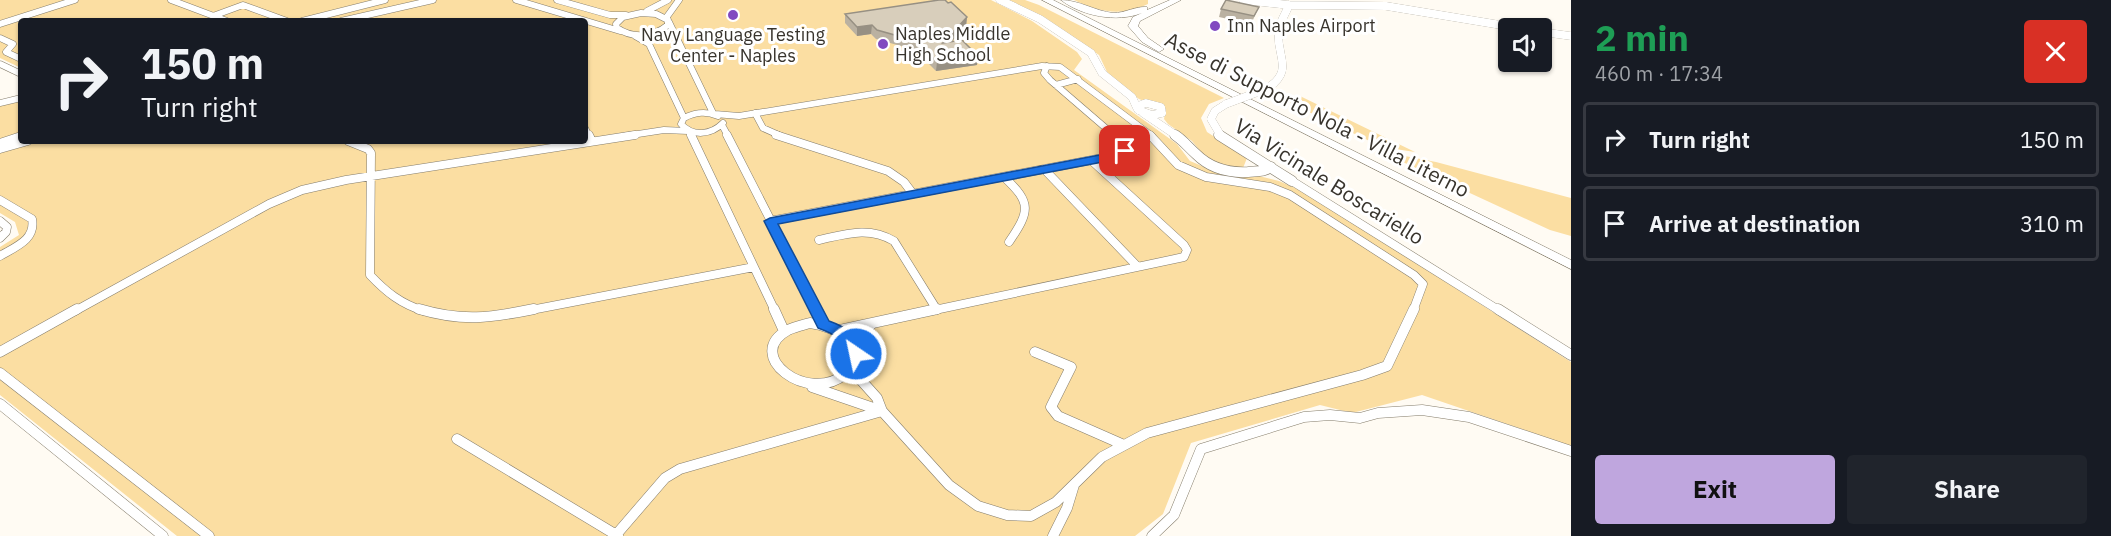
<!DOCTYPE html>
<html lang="en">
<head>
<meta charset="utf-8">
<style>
	body { margin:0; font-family:"IBM Plex Sans",sans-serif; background:#20242c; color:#f1f3f6; height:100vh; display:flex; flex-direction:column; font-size:22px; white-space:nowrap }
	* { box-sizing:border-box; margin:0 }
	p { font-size:20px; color:#9ea1a6 }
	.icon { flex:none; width:33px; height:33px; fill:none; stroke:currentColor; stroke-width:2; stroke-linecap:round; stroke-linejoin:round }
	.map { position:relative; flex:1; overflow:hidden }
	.details { display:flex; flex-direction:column; background:#171b24; width:540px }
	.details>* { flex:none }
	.hud { position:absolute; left:18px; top:18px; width:570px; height:126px; border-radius:6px; box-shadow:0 2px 4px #0004; background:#171b24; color:#f1f3f6; overflow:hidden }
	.tools { position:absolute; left:1498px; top:18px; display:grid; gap:12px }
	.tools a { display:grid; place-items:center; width:54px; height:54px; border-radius:6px; background:#171b24; box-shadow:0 2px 4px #0004; font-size:30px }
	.pin { position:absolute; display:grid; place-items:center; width:51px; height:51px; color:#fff; margin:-26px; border-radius:12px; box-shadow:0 3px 9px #0006 }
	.me { position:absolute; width:66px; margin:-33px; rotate:326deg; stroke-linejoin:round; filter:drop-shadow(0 0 4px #0008) }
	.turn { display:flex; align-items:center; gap:21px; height:126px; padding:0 24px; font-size:27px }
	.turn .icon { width:78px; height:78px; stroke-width:2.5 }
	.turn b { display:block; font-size:42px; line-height:51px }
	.round { display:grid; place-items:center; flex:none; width:63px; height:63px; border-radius:6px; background:#20242c }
	.headline { display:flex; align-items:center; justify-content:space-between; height:102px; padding:0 24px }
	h1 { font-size:36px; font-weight:700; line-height:45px; color:#1e9e55 }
	.primary-button { display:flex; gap:12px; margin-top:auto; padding:12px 24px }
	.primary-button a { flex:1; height:69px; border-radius:6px; background:#bfa6de; color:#111; font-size:24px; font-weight:700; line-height:69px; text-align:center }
	.primary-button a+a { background:#20242c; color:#f1f3f6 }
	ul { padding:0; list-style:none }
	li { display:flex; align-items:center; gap:18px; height:75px; margin:0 12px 9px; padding:0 12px; border:3px solid #363941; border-radius:6px }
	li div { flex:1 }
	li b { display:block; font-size:22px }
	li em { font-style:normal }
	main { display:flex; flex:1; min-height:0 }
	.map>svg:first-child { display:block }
	.green { fill:#fbdea2 }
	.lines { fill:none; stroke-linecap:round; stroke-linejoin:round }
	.minor-far2-casing { stroke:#857d6b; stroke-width:7 }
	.minor-far1-casing { stroke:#857d6b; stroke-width:9 }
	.minor-casing { stroke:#857d6b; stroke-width:11 }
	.tertiary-far1-casing { stroke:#857d6b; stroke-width:8 }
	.tertiary-casing { stroke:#857d6b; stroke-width:11 }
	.trunk-casing { stroke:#857d6b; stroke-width:1 }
	.minor-far2 { stroke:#fff; stroke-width:6 }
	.minor-far1 { stroke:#fff; stroke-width:8 }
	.minor { stroke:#fff; stroke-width:10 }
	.tertiary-far1 { stroke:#fff; stroke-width:8 }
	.tertiary { stroke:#fff; stroke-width:10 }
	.trunk { fill:#fff; fill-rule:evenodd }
	.tertiary-bridge-casing { stroke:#857d6b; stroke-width:8; stroke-linecap:butt }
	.tertiary-bridge { stroke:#fff; stroke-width:8 }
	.wall { fill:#bab1a1 }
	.shaded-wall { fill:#979083 }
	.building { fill:#d8cebb; stroke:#979083; stroke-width:1.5 }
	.route { fill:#1a73e8; stroke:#114b97; stroke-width:1.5 }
	.poi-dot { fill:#8149c0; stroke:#fff; stroke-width:2 }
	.labels { text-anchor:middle; stroke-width:6; stroke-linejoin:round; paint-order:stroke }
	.far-poi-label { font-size:18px; fill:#38342d; stroke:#fff; text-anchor:start }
	.street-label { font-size:21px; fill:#38342d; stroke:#fff }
</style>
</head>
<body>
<main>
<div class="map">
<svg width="1571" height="536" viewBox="0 0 1571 536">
	<rect width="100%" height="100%" fill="#fffbf3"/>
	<!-- green -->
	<path class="green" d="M 0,0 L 991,0 L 1032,21 L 1077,52 L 1082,59 L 1074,70 L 1177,144 L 1190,161 L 1214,171 L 1255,175 L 1279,181 L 1307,193 L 1571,362 L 1571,446 L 1422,395 L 1352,413 L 1320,405 L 1191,443 L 1163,514 L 1135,536 L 177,536 L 0,395 L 0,247 L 19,235 L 15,222 L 0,213 L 0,145 L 21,141 L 585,141 L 585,21 L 21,21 L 21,68 L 0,58 Z
		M 1006,0 L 1025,0 L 1039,5 L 1224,98 L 1209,104 L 1201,118 L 1207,132 L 1247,158 L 1243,168 L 1223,166 L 1205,157 L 1192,141 L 1168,124 L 1164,119 L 1166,109 L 1139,99 L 1115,81 L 1107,72 L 1099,55 L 1044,17 Z
		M 1074,0 L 1148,0 L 1148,4 C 1122,17 1098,12 1074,0 Z
		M 1297,95 L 1302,97 L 1415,152 L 1382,147 L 1286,101 Z
		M 21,101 L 21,134 L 0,140 L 0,106 Z
		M 1379,151 L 1436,162 L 1571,198 L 1571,236 L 1550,230 Z"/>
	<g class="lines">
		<!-- minor-far2 casing -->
		<g class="minor-far2-casing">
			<path id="minor-far2" d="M 171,0 L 227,21
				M 516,0 L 620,31
				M 557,0 L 610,15 L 626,15
				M 647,11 L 668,0
				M 641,13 L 656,14 L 668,20 L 668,25 C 653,37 633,39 617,28 L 616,24 L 623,17 Z
				M 213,16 L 243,5 L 287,21
				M 666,18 L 679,0
				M 302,21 L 385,0
				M 341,21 L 433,0
				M 669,22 L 713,113
				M 0,24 L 75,0
				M 635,36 L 649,44 L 684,118
				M 0,38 L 13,44 L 6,52 L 21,59
				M 0,64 L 21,74
				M 1047,66 L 1044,73 L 1050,80 L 1115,136
				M 1056,85 L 1078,79
				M 0,103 L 21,98
				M 755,113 L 763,128 L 781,136
				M 715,114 L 739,116 L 1042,66 L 1060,67 L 1152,136
				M 718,116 C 706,111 696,112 684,118 L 681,124 C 693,137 711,135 723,123
				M 722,125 L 728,136
				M 585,128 L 589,136
				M 690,132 L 692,136
				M 625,136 L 664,130 L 688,131"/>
		</g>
		<!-- minor-far1 casing -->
		<g class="minor-far1-casing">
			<path id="minor-far1" d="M 589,135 L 592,141
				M 691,135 L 775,311
				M 727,135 L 817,311
				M 776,135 L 888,171 L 904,182 L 913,194
				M 1150,135 L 1178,165 L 1206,177 L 1270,187 L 1290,195 L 1414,275 L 1423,284 L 1413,311
				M 348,141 L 368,149 L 371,153 L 370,275 C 386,292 401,304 424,311
				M 0,143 L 21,136
				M 0,149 L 28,141
				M 1044,169 L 1137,266
				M 1004,177 C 1032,203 1030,211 1009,242
				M 1292,181 L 1500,311
				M 0,200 L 32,219 C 36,240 15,247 0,256
				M 0,221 L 7,227 L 6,232 L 0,238
				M 770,221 L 1123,154 L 1126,147 L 1113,135
				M 819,240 C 846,234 869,226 894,241 L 937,310
				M 75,311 L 269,204 L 302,190 L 346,180 L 635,135
				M 526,311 L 754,267
				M 930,311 L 1184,257 L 1187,250 L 1184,245 L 1091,160"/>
		</g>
		<!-- minor casing -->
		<g class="minor-casing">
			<path id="minor" d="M 419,309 C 463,322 490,318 534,309
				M 774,309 L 784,331
				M 816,309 L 824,325
				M 1498,309 L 1571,355
				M 810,323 C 834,326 877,347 845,374 C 808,405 742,355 788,330 C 794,327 803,325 810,323 Z
				M 840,330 L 937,309
				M 854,347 L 861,332 L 871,325
				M 0,352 L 77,309
				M 1035,352 L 1071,367 L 1051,407 L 1058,416 L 1124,445
				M 851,369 L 877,398 L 882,411 L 949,485 L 978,506 L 1007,515 L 1031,516 L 1056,502 L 1102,457 L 1147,433 L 1362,375 L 1387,366 L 1414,309
				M 0,373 L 209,536
				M 812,387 L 882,411
				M 0,404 L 163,536
				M 457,439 L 618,536
				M 615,536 L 665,478 L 680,469 L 882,411
				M 1053,536 L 1067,508 L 1074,485
				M 1152,536 L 1174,515 L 1201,449 L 1304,417 L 1330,415 L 1360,418 L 1378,413 L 1422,410 L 1469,417 L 1571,451"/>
		</g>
		<!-- tertiary-far1 casing -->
		<g class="tertiary-far1-casing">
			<path id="tertiary-far1" d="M 1000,0 L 1040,19 L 1091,53 L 1102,73 L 1132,97 L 1137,108
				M 1243,0 L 1289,5 L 1386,6 L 1519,28
				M 1542,32 L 1571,36
				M 1266,89 C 1297,70 1274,54 1279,28 C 1281,20 1286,13 1289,5
				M 1146,103 L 1161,107 L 1162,113 L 1152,115 L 1138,110 L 1138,106 Z
				M 1143,113 L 1177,136
				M 1221,136 L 1211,119 L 1215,111 L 1226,104"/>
		</g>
		<!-- tertiary casing -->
		<g class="tertiary-casing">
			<path id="tertiary" d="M 1175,135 C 1183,140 1188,147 1196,154 C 1210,168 1229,173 1248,172 C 1257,171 1264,172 1271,167
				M 1219,135 L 1292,181"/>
		</g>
		<!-- trunk casing -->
		<g class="trunk-casing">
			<path id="trunk" d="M 1042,0 L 1053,0 L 1571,260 L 1571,269 Z
				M 1061,0 C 1079,0 1095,11 1113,13 C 1125,13 1136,6 1147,7 L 1147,10 L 1170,0 L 1181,0 L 1140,21 L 1138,26 L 1148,38 L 1164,49 L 1159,52 L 1142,42 L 1128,26 L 1133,17 L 1142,13 C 1117,23 1081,16 1061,0 Z"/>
		</g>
		<!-- minor-far2 -->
		<use href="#minor-far2" class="minor-far2"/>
		<!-- minor-far1 -->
		<use href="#minor-far1" class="minor-far1"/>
		<!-- minor -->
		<use href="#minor" class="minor"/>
		<!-- tertiary-far1 -->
		<use href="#tertiary-far1" class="tertiary-far1"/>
		<!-- tertiary -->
		<use href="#tertiary" class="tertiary"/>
		<!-- trunk -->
		<use href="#trunk" class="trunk"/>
		<!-- tertiary-bridge casing -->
		<g class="tertiary-bridge-casing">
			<path id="tertiary-bridge" d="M 1226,104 L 1266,89"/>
		</g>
		<!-- tertiary-bridge -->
		<use href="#tertiary-bridge" class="tertiary-bridge"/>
	</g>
	<!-- wall -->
	<path class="wall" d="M 1259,7 L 1251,24 L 1219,17 L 1221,9 Z
		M 845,14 L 967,17 L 966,26 L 951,42 L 978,56 L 977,65 L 936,71 L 915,50 L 876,39 L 871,34 L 857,36 L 845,23 Z"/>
	<!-- shaded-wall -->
	<path class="shaded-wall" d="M 967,17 L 966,26 L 942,52 L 943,43 Z
		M 872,25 L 871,34 L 857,36 L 857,27 Z
		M 978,56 L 977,65 L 936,71 L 937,62 Z"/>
	<!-- building -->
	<path class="building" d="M 939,0 L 945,0 L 948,3 L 951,2 L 967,17 L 943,43 L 962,40 L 978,56 L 937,62 L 916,41 L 877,30 L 872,25 L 857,27 L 845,14 Z
		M 1226,0 L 1259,7 L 1254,16 L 1221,9 Z"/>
	<!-- route -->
	<path class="route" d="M 1125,148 L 1131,151 L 1113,160 L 778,224 L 829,321 C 849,328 855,335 864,354 L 861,358 L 851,358 C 840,339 840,336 818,328 L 764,221 L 770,218 L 1110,153 Z"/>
	<!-- markers -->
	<g class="poi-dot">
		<circle cx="733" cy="15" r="6"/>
		<circle cx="1215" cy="26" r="6"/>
		<circle cx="883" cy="44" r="6"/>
	</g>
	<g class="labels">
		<!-- far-poi labels -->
		<g class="far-poi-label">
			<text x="1227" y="32">Inn Naples Airport</text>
			<text x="895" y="40">Naples Middle<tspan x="895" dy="21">High School</tspan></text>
			<text x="733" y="41" text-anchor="middle">Navy Language Testing<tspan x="733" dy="21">Center - Naples</tspan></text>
		</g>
		<!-- street labels -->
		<g class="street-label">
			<text transform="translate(1317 115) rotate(27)" y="7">Asse di Supporto Nola - Villa Literno</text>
			<text transform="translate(1329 182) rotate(32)" y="7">Via Vicinale Boscariello</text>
		</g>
	</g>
</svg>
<div class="tools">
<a><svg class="icon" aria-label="sound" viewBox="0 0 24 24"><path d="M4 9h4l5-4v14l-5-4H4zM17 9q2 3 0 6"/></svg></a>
</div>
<div class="pin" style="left:1125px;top:151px;background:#d93025"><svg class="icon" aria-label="arrive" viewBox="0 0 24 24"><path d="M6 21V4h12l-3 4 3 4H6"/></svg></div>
<svg class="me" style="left:856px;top:354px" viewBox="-20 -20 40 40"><circle r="17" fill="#1a73e8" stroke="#fff" stroke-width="3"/><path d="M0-11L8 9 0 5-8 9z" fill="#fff"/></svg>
<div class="hud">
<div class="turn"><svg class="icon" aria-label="right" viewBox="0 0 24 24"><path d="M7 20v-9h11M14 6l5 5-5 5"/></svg><div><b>150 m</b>Turn right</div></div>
</div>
</div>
<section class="details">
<div class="headline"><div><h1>2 min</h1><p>460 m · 17:34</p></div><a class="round" style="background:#d93025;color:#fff"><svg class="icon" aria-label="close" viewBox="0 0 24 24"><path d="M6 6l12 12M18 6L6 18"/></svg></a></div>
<ul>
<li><svg class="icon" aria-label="right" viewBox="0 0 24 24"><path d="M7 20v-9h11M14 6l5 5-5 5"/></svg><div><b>Turn right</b></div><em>150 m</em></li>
<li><svg class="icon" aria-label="arrive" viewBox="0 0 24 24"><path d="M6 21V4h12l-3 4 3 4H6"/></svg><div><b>Arrive at destination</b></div><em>310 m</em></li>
</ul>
<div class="primary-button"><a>Exit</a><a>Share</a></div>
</section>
</main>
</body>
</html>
